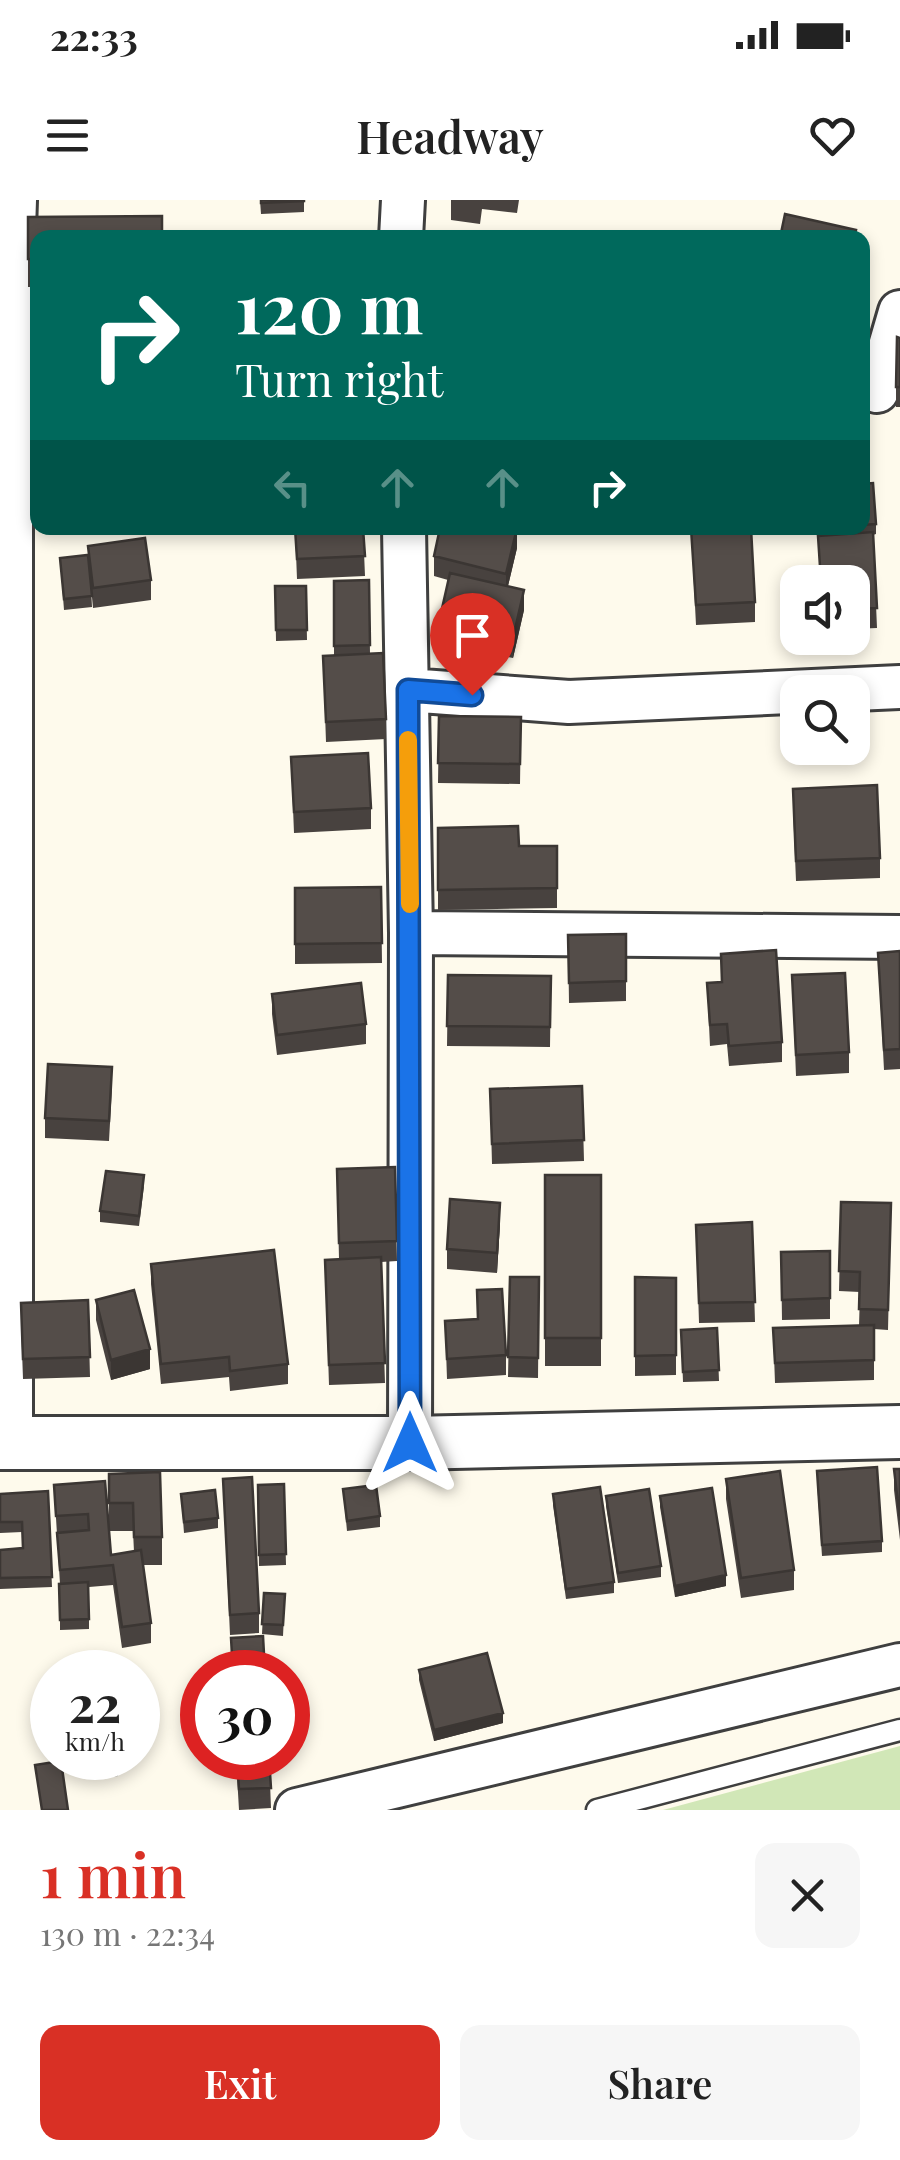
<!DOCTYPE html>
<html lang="en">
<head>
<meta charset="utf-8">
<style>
	body { margin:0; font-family:"Playfair Display",serif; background:#f6f6f6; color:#222; height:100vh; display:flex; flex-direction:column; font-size:38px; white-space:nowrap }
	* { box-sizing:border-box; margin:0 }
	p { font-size:32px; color:#767676 }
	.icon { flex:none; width:55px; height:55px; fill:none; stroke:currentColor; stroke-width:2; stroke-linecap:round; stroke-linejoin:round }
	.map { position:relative; height:1610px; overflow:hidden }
	.details { display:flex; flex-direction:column; background:#fff; flex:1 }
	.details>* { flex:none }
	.guide { position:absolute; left:30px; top:30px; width:840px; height:305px; border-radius:20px; box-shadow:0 5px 15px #0003; background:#00695c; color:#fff; overflow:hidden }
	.buttons { position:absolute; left:780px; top:365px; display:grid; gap:20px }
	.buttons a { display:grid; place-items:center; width:90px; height:90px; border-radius:20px; background:#fff; box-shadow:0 5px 15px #0003; font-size:50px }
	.speed { position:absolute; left:30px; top:1450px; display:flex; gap:20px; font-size:50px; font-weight:700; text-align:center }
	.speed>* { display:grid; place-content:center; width:130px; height:130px; border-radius:50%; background:#fff; box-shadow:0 5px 15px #0003; line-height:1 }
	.speed small { font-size:25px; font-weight:400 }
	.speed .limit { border:15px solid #d22; background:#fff; color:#111 }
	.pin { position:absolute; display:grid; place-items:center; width:85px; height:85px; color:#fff; margin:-102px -42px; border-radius:50% 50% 50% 0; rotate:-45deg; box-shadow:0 0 10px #0007 }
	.pin .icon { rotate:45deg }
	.me { position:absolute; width:110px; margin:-55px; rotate:0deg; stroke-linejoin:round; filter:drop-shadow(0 0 8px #0008) }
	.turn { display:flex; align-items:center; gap:35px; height:210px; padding:0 40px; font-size:45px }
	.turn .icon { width:130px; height:130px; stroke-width:2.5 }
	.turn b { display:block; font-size:70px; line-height:85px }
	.lanes { display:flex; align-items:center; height:95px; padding:0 40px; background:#0003; justify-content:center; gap:50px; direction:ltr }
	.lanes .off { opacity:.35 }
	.round { display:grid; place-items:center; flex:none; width:105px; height:105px; border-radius:20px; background:#f6f6f6 }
	.head { display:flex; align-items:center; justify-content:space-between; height:170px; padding:0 40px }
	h1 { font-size:60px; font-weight:600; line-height:75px; color:#d93025 }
	.cta { display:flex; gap:20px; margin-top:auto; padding:20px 40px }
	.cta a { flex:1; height:115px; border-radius:20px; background:#d93025; color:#fff; font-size:40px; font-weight:600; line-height:115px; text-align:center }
	.cta a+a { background:#f6f6f6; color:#222 }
	.status { display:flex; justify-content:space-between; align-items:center; height:70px; padding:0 50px; background:#fff; direction:ltr }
	.status svg { height:28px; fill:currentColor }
	header { display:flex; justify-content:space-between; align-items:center; height:130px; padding:0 40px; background:#fff; font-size:45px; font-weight:600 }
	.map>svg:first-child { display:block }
	.green { fill:#d1e7b7 }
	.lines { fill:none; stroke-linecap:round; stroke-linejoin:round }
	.service-casing { stroke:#3f3f3f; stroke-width:25 }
	.minor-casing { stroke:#3f3f3f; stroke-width:48 }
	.tertiary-casing { stroke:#3f3f3f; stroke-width:58 }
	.service { stroke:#fff; stroke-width:20 }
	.minor { stroke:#fff; stroke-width:42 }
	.tertiary { stroke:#fff; stroke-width:52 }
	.wall { fill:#48423f; fill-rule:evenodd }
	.shaded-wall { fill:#3b3633 }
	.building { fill:#544d49; stroke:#3b3633; stroke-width:2.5 }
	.route-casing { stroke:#114b97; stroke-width:25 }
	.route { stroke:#1a73e8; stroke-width:18 }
	.slow { stroke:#f59e0b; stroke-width:18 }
</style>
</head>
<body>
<div class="status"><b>22:33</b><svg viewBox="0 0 49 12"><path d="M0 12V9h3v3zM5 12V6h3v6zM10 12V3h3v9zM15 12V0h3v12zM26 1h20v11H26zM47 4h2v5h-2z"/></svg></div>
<header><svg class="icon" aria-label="menu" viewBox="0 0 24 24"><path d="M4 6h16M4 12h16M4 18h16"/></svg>Headway<svg class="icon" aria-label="heart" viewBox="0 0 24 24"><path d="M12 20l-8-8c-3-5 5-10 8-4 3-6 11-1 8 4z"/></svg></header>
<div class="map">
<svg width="900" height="1610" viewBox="0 0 900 1610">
	<rect width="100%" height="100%" fill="#fefaec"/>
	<!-- green -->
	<path class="green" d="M 900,1546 L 900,1610 L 663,1610 Z"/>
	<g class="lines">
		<!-- service casing -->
		<g class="service-casing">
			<path id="service" d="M 597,1610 L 900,1530"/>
		</g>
		<!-- minor casing -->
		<g class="minor-casing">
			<path id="minor" d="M 401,38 L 403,0
				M 877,191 L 900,112
				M 404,328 L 411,733 L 410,1243
				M 408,490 L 569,502 L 900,487
				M 411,733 L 900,737
				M 11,1243 L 11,118 L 15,0
				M 297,1610 L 900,1465"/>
		</g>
		<!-- tertiary casing -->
		<g class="tertiary-casing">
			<path id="tertiary" d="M 0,1243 L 410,1243 L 900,1232"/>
		</g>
		<!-- service -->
		<use href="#service" class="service"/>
		<!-- minor -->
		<use href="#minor" class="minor"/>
		<!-- tertiary -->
		<use href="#tertiary" class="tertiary"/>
	</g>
	<!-- wall -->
	<path class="wall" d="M 260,0 L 304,0 L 304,12 L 261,14 Z
		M 451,0 L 519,0 L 517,13 L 482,9 L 480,24 L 451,20 Z
		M 28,17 L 38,38 L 38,87 L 28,87 Z
		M 900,138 L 900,207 L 896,207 L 896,187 Z
		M 862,284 L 876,324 L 876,334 L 873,335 L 877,428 L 852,429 L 852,382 L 820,382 L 818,336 L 850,333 L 849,328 L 862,328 Z
		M 295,328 L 363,328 L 365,376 L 297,379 Z
		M 691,328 L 755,402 L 755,422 L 696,425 Z
		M 88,346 L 151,380 L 151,400 L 93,408 L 91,387 L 92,407 L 64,410 L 60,358 L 88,355 Z
		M 517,348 L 508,386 L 524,410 L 513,458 L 439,442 L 439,422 L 448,380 L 434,376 L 434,356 Z
		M 369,380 L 370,454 L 386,519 L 386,539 L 326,542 L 323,456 L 334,455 L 334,381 Z
		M 275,386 L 306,386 L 307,440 L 276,441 Z
		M 439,516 L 521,517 L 520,584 L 438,583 Z
		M 291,557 L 371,608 L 371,629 L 294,633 Z
		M 793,609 L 880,658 L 880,678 L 796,681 Z
		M 438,628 L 519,646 L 557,646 L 557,708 L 438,710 Z
		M 381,687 L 382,763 L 295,764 L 295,688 Z
		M 626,734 L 626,801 L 569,803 L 568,735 Z
		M 900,751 L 900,869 L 884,870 L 878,753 Z
		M 721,754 L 782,842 L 782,862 L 729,866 L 727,844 L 710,846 L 707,783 L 721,782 Z
		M 448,775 L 551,776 L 550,847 L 447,846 Z
		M 792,775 L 849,852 L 849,873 L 796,876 Z
		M 272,794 L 366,824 L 366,844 L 277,855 L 272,814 Z
		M 582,886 L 584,961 L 492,964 L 490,889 Z
		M 112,887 L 109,941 L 45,938 L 45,918 Z
		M 395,967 L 397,1061 L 381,1062 L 385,1183 L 329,1185 L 325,1060 L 339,1059 L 337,969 Z
		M 545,975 L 601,975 L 601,1166 L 545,1166 Z
		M 144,986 L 139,1026 L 100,1022 L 100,1011 Z
		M 841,1002 L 891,1003 L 888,1130 L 874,1129 L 874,1180 L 775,1183 L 773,1128 L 859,1126 L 860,1092 L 839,1091 Z
		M 752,1022 L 755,1122 L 699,1123 L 696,1025 Z
		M 500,1023 L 497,1073 L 447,1069 L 447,1049 Z
		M 830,1051 L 830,1119 L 782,1120 L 781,1052 Z
		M 151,1064 L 288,1164 L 288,1184 L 230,1191 L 229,1177 L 161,1184 L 151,1084 Z
		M 510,1077 L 539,1077 L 538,1178 L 508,1177 Z
		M 635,1077 L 676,1078 L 676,1175 L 635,1176 Z
		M 477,1090 L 506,1155 L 506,1175 L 447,1179 L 445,1121 L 477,1119 Z
		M 88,1100 L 90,1177 L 23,1179 L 21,1123 Z
		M 96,1100 L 150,1169 L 111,1180 L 96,1120 Z
		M 717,1128 L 719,1181 L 683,1182 L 681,1130 Z
		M 894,1269 L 900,1269 L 900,1340 L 894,1290 Z
		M 109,1274 L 162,1337 L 162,1365 L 143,1365 L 151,1423 L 151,1443 L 122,1448 L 113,1385 L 89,1387 L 89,1429 L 60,1430 L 60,1384 L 54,1285 L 109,1331 ZM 109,1331 L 133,1331 L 134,1352 L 111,1355 Z
		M 223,1279 L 259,1413 L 259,1433 L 230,1435 Z
		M 726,1279 L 794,1370 L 794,1390 L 741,1398 L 726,1299 Z
		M 817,1282 L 882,1341 L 882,1352 L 822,1356 Z
		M 284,1284 L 286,1365 L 259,1366 L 258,1285 Z
		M 343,1289 L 380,1316 L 380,1327 L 347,1331 Z
		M 48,1291 L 52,1387 L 0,1389 L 0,1350 L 22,1348 L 22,1332 L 0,1333 L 0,1294 Z
		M 181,1294 L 218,1318 L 218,1328 L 184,1333 Z
		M 553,1294 L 614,1382 L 614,1393 L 566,1399 L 553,1305 Z
		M 606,1296 L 661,1366 L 661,1377 L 618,1383 L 606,1306 Z
		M 660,1296 L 726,1386 L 675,1397 L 660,1307 Z
		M 264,1393 L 285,1394 L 283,1436 L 262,1434 Z
		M 419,1470 L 503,1523 L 434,1541 L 419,1480 Z
		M 101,1558 L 117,1558 L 118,1576 L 103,1578 Z
		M 236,1558 L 269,1558 L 271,1608 L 239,1610 Z"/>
	<!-- shaded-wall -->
	<path class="shaded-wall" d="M 517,328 L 517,348 L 506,394 L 506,374 Z
		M 524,390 L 524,410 L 513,458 L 513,438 Z
		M 500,1003 L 500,1023 L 497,1073 L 497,1053 Z
		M 150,1149 L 150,1169 L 111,1180 L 111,1160 Z
		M 726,1375 L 726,1386 L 675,1397 L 675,1386 Z
		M 503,1513 L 503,1523 L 434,1541 L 434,1530 Z"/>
	<!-- building -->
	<path class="building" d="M 261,0 L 304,0 L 304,1 L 261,3 Z
		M 785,14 L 856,30 L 854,38 L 780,38 Z
		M 162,16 L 162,38 L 38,38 L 38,59 L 28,59 L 28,17 Z
		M 897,137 L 900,138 L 900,187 L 896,187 Z
		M 873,283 L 876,324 L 862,325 L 862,284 Z
		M 295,328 L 363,328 L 365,356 L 297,359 Z
		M 440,328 L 517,328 L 506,374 L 434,356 Z
		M 691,328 L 751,328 L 755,402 L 696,405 Z
		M 873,332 L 877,408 L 852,409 L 852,382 L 821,382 L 818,336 Z
		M 145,338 L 151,380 L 93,388 L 88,346 Z
		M 88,355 L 92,396 L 64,399 L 60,358 Z
		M 450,373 L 524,390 L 513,438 L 439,422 Z
		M 369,380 L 370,445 L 334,446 L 334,381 Z
		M 275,386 L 306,386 L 307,430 L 276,430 Z
		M 383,453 L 386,519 L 326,522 L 323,456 Z
		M 439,516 L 521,517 L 520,564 L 438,563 Z
		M 368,553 L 371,608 L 294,612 L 291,557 Z
		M 877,585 L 880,658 L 796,661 L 793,589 Z
		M 518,626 L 519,646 L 557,646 L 557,688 L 438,690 L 438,628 Z
		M 381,687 L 382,743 L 295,744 L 295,688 Z
		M 626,734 L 626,781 L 569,783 L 568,735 Z
		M 776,750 L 782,842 L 729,846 L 727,824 L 710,825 L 707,783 L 722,782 L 721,754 Z
		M 900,751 L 900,849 L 884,850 L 878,753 Z
		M 845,773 L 849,852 L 796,855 L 792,775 Z
		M 448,775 L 551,776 L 550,827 L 447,826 Z
		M 361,783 L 366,824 L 277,835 L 272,794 Z
		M 48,864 L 112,867 L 109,921 L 45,918 Z
		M 582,886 L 584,940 L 492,944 L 490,889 Z
		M 395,967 L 397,1041 L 339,1043 L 337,969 Z
		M 106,971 L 144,975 L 139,1016 L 100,1011 Z
		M 545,975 L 601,975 L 601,1138 L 545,1138 Z
		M 450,999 L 500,1003 L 497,1053 L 447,1049 Z
		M 841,1002 L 891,1003 L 888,1110 L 859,1109 L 860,1072 L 839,1071 Z
		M 752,1022 L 755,1102 L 699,1103 L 696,1025 Z
		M 274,1050 L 288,1164 L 230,1171 L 229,1157 L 161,1164 L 151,1064 Z
		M 830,1051 L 830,1098 L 782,1100 L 781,1052 Z
		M 381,1057 L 385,1163 L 329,1165 L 325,1060 Z
		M 510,1077 L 539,1077 L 538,1158 L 508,1157 Z
		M 635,1077 L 676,1078 L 676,1155 L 635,1156 Z
		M 502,1089 L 506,1155 L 447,1159 L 445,1121 L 478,1119 L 477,1090 Z
		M 134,1090 L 150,1149 L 111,1160 L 96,1100 Z
		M 88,1100 L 90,1157 L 23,1159 L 21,1103 Z
		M 874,1125 L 874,1160 L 775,1163 L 773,1128 Z
		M 717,1128 L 719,1170 L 683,1172 L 681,1130 Z
		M 877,1267 L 882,1341 L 822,1345 L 817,1271 Z
		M 894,1269 L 900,1269 L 900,1320 Z
		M 780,1271 L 794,1370 L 741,1378 L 726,1279 Z
		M 160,1272 L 162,1337 L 134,1337 L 133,1303 L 109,1303 L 109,1274 Z
		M 252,1277 L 259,1413 L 230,1415 L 223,1279 Z
		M 105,1281 L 111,1355 L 141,1350 L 151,1423 L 122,1427 L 113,1365 L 60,1370 L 57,1333 L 89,1330 L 88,1314 L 56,1316 L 54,1285 Z
		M 284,1284 L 286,1354 L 259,1355 L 258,1285 Z
		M 376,1285 L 380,1316 L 347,1321 L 343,1289 Z
		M 600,1287 L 614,1382 L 566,1389 L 553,1294 Z
		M 712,1288 L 726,1375 L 675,1386 L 660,1296 Z
		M 649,1289 L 661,1366 L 618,1373 L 606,1296 Z
		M 215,1290 L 218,1318 L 184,1322 L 181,1294 Z
		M 48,1291 L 52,1377 L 0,1378 L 0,1350 L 23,1348 L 22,1322 L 0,1322 L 0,1294 Z
		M 88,1382 L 89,1419 L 60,1420 L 59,1384 Z
		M 264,1393 L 285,1394 L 283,1425 L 262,1424 Z
		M 263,1436 L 265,1472 L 233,1472 L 231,1438 Z
		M 487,1453 L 503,1513 L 434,1530 L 419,1470 Z
		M 102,1558 L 117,1558 L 118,1565 L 103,1568 Z
		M 237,1558 L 269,1558 L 271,1588 L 239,1589 Z
		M 61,1561 L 68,1610 L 42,1610 L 35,1565 Z"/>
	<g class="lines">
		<!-- route casing -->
		<g class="route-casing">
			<path id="route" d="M 410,1243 L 408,490 L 472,495"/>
		</g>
		<!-- route -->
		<use href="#route" class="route"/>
		<!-- slow -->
		<path class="slow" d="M 408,540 L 410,704"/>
	</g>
</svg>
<div class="buttons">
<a><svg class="icon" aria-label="sound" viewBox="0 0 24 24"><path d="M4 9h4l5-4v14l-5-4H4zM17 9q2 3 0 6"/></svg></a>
<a><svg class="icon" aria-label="search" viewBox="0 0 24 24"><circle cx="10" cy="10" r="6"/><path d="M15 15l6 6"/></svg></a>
</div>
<div class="speed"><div>22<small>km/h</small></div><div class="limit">30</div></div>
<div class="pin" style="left:472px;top:495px;background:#d93025"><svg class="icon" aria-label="arrive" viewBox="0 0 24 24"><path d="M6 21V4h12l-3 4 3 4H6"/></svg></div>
<svg class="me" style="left:410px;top:1243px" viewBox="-20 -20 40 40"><path d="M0-17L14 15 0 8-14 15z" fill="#1a73e8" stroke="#fff" stroke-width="4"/></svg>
<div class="guide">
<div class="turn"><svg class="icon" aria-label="right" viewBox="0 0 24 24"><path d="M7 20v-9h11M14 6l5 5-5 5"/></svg><div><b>120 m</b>Turn right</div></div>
<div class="lanes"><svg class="icon off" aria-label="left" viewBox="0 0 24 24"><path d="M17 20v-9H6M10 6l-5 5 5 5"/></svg><svg class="icon off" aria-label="ahead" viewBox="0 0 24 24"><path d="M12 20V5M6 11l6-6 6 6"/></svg><svg class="icon off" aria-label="ahead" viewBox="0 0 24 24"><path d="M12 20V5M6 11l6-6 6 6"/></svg><svg class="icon" aria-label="right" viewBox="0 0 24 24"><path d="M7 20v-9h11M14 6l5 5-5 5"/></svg></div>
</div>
</div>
<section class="details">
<div class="head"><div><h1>1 min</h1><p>130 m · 22:34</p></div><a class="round"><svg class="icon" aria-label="close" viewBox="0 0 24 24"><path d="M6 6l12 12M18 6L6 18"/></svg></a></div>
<div class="cta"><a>Exit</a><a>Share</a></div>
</section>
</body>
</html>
